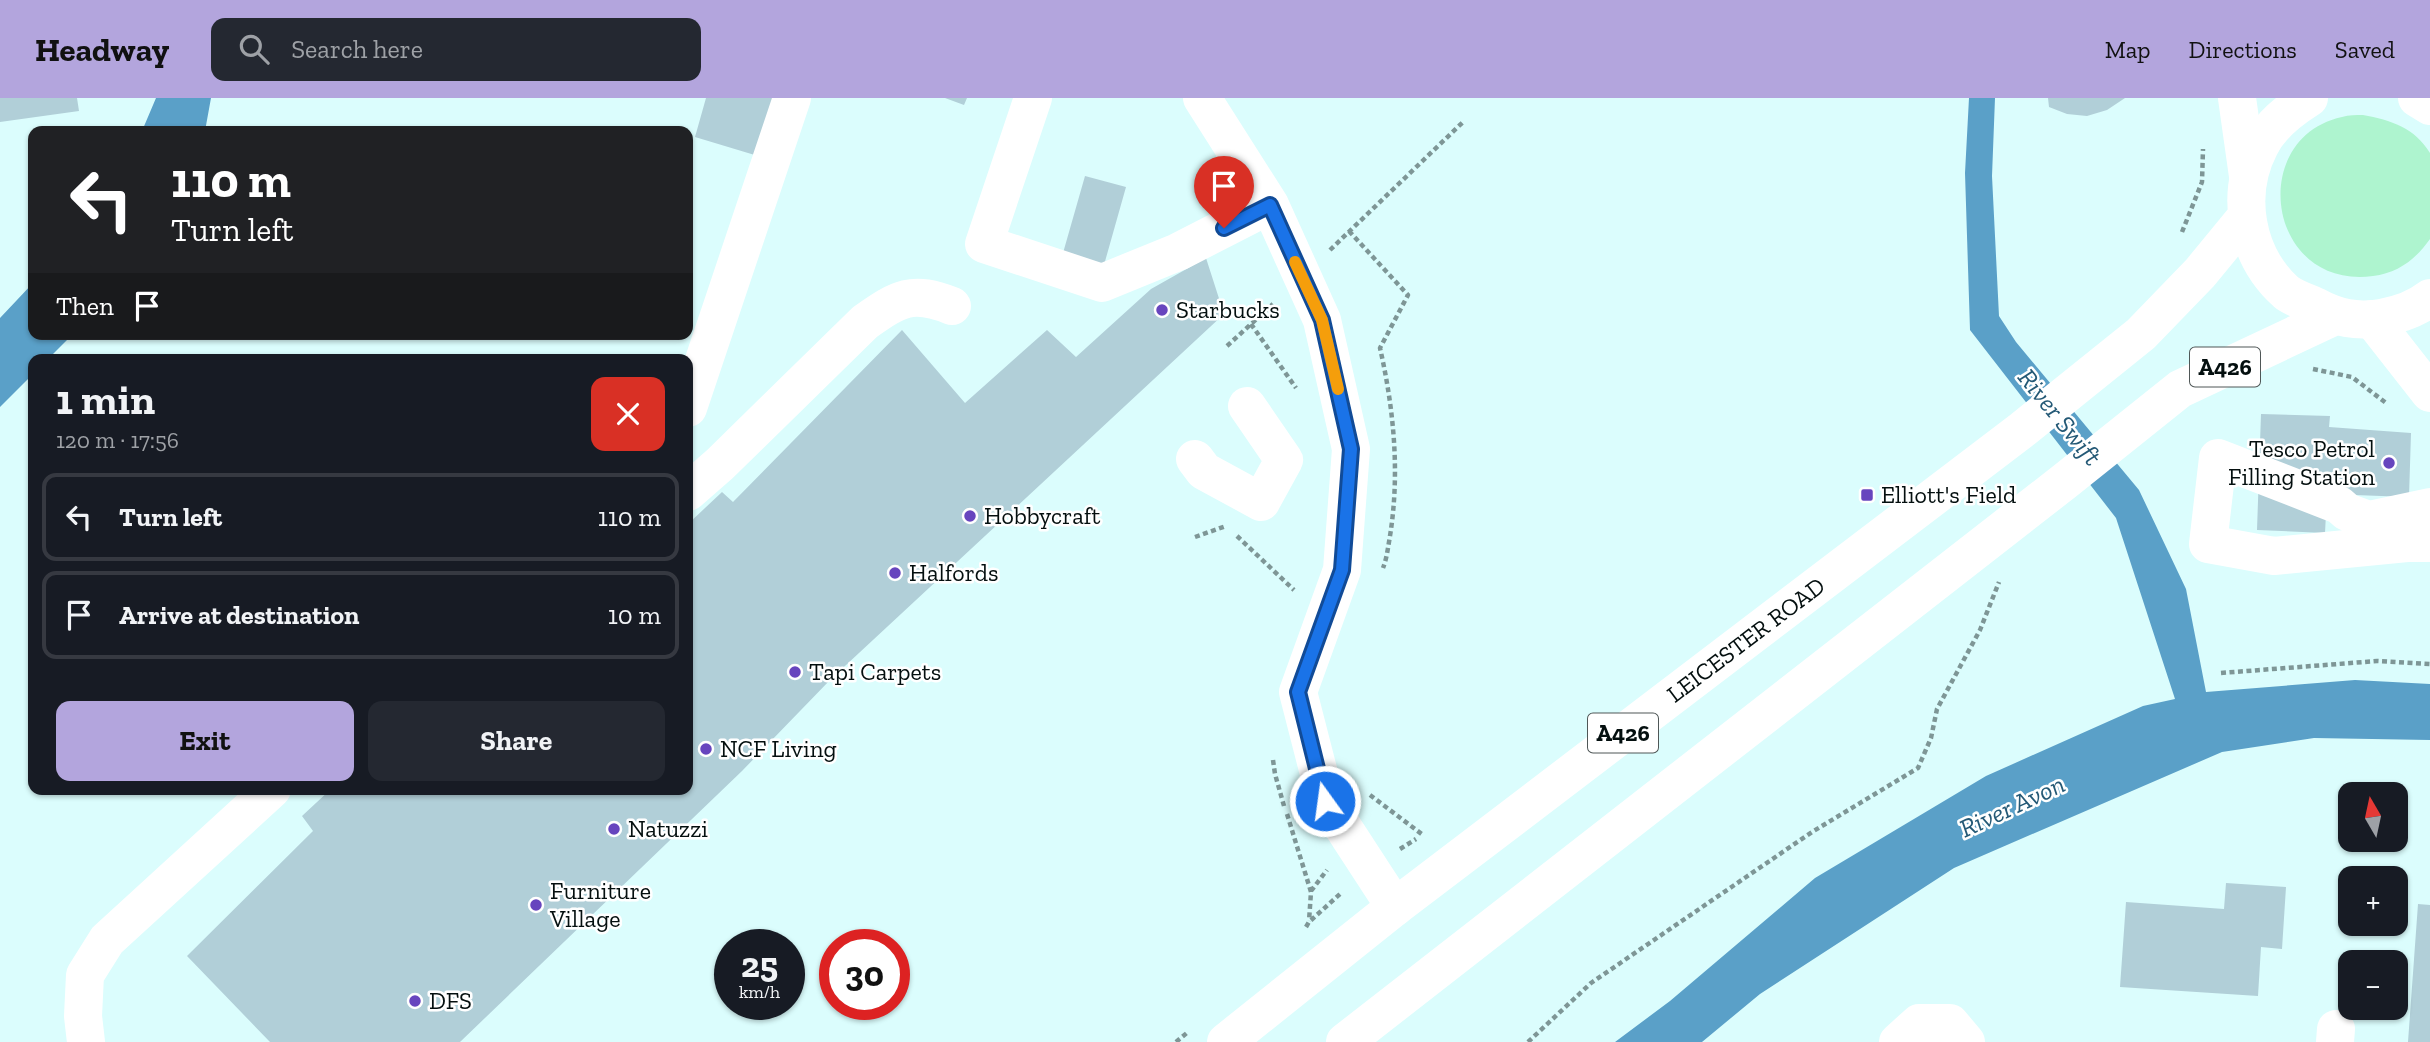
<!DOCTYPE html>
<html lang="en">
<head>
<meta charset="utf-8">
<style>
	body { margin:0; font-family:"Zilla Slab",serif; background:#242831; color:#f1f3f6; height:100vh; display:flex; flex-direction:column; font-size:26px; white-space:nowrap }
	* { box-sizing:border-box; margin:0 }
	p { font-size:23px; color:#9ea1a6 }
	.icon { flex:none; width:38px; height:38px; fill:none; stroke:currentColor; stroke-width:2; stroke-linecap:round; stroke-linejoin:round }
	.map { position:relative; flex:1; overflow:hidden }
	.sheet { position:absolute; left:28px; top:256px; width:665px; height:441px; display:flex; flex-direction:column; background:#171b24; border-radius:14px; box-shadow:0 2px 5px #0004 }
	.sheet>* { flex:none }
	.guide { position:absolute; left:28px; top:28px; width:665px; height:214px; border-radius:14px; box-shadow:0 2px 5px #0004; background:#202124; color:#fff; overflow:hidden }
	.needle { width:46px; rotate:351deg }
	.controls { position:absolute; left:2338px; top:684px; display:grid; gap:14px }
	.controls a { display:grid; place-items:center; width:70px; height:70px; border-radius:14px; background:#171b24; box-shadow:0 2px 5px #0004; font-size:35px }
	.speed { position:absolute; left:714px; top:831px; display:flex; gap:14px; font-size:35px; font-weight:700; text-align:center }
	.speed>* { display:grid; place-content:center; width:91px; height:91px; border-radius:50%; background:#171b24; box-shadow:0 2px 5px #0004; line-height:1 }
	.speed small { font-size:18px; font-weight:400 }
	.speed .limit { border:10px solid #d22; background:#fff; color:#111 }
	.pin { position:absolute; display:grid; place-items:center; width:60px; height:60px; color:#fff; margin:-72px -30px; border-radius:50% 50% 50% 0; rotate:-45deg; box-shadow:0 0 7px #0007 }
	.pin .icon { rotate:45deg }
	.me { position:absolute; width:77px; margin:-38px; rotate:346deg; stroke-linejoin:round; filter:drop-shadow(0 0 5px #0008) }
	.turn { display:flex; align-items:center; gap:24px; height:147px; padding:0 28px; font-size:32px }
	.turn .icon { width:91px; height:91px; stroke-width:2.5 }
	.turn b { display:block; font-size:49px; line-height:60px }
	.then { display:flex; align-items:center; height:66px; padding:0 28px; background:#0003; gap:14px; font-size:26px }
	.round { display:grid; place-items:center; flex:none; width:74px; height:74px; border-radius:14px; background:#242831 }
	.head { display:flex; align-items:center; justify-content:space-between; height:119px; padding:0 28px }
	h1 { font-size:42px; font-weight:800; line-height:52px }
	.action { display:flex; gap:14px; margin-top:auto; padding:14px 28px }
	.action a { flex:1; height:80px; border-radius:14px; background:#b3a5dd; color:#111; font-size:28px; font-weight:800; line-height:80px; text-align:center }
	.action a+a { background:#242831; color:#f1f3f6 }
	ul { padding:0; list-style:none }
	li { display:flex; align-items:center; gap:21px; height:88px; margin:0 14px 10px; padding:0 14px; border:4px solid #363941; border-radius:14px }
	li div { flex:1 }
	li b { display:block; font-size:26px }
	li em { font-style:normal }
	header { display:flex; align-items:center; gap:42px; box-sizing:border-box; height:98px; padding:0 35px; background:#b3a5dd; color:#111 }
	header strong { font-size:33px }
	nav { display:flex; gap:38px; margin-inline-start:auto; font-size:24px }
	.search { width:490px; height:63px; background:#242831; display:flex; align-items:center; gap:18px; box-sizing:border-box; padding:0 24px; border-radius:14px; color:#9ea1a6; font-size:26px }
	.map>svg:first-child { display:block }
	.green { fill:#aef4cf }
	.water { fill:#5aa0c8 }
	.building { fill:#b1cfd8 }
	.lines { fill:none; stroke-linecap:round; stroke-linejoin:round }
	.path { stroke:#7e9696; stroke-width:4.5; stroke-dasharray:5 3.5; stroke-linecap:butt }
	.minor { stroke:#fff; stroke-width:38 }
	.highway { stroke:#fff; stroke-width:38 }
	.route-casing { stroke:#114b97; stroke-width:18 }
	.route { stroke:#1a73e8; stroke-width:12 }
	.slow { stroke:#f59e0b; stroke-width:12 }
	.poi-dot { fill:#6745be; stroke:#fff; stroke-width:2.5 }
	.labels { text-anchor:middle; stroke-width:5; stroke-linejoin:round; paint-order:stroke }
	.shield { fill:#fff; stroke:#4f5757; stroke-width:2 }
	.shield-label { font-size:23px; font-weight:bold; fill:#040f0f }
	.poi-label { font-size:24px; fill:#040f0f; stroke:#fff; text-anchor:start }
	.street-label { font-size:24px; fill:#040f0f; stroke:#fff }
	.water-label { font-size:26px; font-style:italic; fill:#245976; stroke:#fff }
</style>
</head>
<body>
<header>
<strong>Headway</strong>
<div class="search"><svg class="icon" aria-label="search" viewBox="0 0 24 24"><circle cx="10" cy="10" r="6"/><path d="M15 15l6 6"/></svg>Search here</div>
<nav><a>Map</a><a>Directions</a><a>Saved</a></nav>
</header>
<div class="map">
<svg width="2430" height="944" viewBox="0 0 2430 944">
	<rect width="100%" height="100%" fill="#dbfdfd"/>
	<!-- green -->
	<path class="green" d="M 2363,17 C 2391,22 2415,30 2430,55 L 2430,141 C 2416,161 2398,175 2373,178 C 2267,192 2246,40 2342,19 C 2349,17 2356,17 2363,17 Z"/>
	<!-- water -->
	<path class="water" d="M 156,0 L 211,0 L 205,33 L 142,33 Z
		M 1969,0 L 1995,0 L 1992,78 L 1999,218 L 2016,244 L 2139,392 L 2186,491 L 2206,594 L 2355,582 L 2430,586 L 2430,642 L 2314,640 L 2222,654 L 1954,770 L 1760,896 L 1702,944 L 1615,944 L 1670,903 L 1815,780 L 1986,678 L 2143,608 L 2175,601 L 2116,420 L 1970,232 L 1965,75 Z
		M 33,185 L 33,236 L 73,236 L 48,261 L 33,261 L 33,276 L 0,309 L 0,220 Z"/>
	<!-- building -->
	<path class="building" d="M 0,0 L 77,0 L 79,13 L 0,24 Z
		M 706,0 L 776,0 L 758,58 L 695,39 Z
		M 945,0 L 967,0 L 964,7 Z
		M 2048,0 L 2125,0 L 2107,12 L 2087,18 L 2067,16 L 2049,9 Z
		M 1085,78 L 1126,89 L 1104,167 L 1063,155 Z
		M 1206,160 L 1224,216 L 831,581 L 742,673 L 460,944 L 270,944 L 187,858 L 313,733 L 302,718 L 331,691 L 688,691 L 688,426 L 722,394 L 733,404 L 902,232 L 965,305 L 1047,232 L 1076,259 L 1151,191 Z
		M 2261,316 L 2330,318 L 2329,329 L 2411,335 L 2409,399 L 2327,396 L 2325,435 L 2257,432 Z
		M 2226,785 L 2286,789 L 2282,851 L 2261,849 L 2258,898 L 2120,889 L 2126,804 L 2224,811 Z
		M 2418,806 L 2430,807 L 2430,944 L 2408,944 Z"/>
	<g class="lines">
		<!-- path -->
		<path class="path" d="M 1349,133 L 1408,197 L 1380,250 C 1394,312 1400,375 1390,438 C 1388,449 1387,460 1383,470
			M 2182,134 L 2202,84 L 2203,51
			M 1330,152 L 1463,24
			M 1251,226 L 1296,290
			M 1227,248 L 1273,206
			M 2313,271 L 2352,279 L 2386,305
			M 1237,438 L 1294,492
			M 1195,439 L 1226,428
			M 2221,575 L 2377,563 L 2430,566
			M 1273,662 L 1275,676 L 1284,708
			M 1370,697 L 1423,737
			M 1287,716 L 1311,794 L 1309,823
			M 1400,751 L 1416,741
			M 1311,793 L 1327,772
			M 1306,829 L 1309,824 L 1340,796
			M 1176,944 L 1188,934
			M 1528,944 L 1591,885 L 1812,734 L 1918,670 L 1931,640 L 1937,611 L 1980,532 L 1999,484"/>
		<!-- minor -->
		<path class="minor" d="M 1033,0 L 984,146 L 1102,185 L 1178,154 L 1270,107
			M 1202,0 L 1270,107 L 1322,222 L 1351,351 L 1342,472 L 1298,594 L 1326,703 L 1395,809
			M 2237,0 L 2248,78
			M 2372,221 L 2430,295
			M 688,310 L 792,0
			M 1195,361 L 1204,373 L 1261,404 L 1284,362 L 1247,308
			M 688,394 L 720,366 L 865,224 C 899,200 912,192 952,208
			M 2430,409 L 2369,422 L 2347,414 L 2339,407 L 2218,360 L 2208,446 L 2274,458 L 2407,445 L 2430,445
			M 86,944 L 83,918 L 85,877 L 107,842 L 272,691
			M 1898,944 L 1919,925 L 1950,925 L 1966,944
			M 2335,944 L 2336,931"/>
		<!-- highway -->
		<path class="highway" d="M 2309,0 C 2290,12 2270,27 2260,48 C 2235,96 2245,157 2286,194 C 2293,200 2306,204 2315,208 C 2337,220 2356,224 2381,220 C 2398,217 2416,211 2430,200
			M 2417,0 L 2430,8
			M 1226,944 L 1395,809 L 2023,331 L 2141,236 L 2200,175 L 2246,119
			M 1345,944 L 2065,383 L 2180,291 L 2335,218"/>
	</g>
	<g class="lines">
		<!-- route casing -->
		<g class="route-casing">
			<path id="route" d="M 1224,130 L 1270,107 L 1322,222 L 1351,351 L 1342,472 L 1298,594 L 1325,703"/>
		</g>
		<!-- route -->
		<use href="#route" class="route"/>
		<!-- slow -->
		<path class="slow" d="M 1295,164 L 1322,222 L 1338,291"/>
	</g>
	<!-- markers -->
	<g class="poi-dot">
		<circle cx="1162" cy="212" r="7"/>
		<circle cx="2389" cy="365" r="7"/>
		<rect x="1860" y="390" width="14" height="14" rx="3.5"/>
		<circle cx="970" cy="418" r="7"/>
		<circle cx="895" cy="475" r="7"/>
		<circle cx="795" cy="574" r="7"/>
		<circle cx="706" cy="651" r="7"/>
		<circle cx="614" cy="731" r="7"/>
		<circle cx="536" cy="807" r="7"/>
		<circle cx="415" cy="903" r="7"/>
	</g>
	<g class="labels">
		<!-- shield labels -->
		<g class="shield">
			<rect x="2190" y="249.5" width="70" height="39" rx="5"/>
			<rect x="1588" y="615.5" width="70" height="39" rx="5"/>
		</g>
		<g class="shield-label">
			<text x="2225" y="277">A426</text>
			<text x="1623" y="643">A426</text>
		</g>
		<!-- poi labels -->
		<g class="poi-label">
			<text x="1176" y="220">Starbucks</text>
			<text x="2375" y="359" text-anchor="end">Tesco Petrol<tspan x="2375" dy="28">Filling Station</tspan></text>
			<text x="1881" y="405">Elliott's Field</text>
			<text x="984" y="426">Hobbycraft</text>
			<text x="909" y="483">Halfords</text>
			<text x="809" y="582">Tapi Carpets</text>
			<text x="720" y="659">NCF Living</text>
			<text x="628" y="739">Natuzzi</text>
			<text x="550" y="801">Furniture<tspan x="550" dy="28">Village</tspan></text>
			<text x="429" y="911">DFS</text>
		</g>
		<!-- street labels -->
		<g class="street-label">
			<text transform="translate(1746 542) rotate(-37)" y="8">LEICESTER ROAD</text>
		</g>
		<!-- water labels -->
		<g class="water-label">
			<text transform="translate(2060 319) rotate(51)" y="9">River Swift</text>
			<text transform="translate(2012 708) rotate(-25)" y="9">River Avon</text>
		</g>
	</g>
</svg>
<div class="controls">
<a><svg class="needle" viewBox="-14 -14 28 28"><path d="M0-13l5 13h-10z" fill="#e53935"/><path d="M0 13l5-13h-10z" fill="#9ea1a6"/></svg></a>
<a>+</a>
<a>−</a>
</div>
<div class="speed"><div>25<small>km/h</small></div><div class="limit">30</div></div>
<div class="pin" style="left:1224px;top:130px;background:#d93025"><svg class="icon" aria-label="arrive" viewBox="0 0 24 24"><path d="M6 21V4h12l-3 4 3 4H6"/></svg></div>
<svg class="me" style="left:1325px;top:703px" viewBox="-20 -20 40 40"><circle r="17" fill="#1a73e8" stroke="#fff" stroke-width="3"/><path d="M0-11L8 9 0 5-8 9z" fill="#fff"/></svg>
<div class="guide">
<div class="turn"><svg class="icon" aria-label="left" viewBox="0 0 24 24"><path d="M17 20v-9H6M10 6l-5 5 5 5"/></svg><div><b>110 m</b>Turn left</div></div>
<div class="then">Then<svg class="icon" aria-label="arrive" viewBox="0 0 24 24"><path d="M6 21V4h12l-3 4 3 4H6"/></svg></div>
</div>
<section class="sheet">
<div class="head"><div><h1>1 min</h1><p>120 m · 17:56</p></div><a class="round" style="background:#d93025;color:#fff"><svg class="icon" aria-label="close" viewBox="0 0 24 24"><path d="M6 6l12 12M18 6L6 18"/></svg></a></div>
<ul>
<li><svg class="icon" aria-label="left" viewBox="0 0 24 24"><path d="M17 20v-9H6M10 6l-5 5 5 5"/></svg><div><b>Turn left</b></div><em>110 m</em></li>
<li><svg class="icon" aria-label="arrive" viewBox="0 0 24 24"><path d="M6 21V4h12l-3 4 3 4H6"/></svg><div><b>Arrive at destination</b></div><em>10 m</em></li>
</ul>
<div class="action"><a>Exit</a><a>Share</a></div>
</section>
</div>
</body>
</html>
